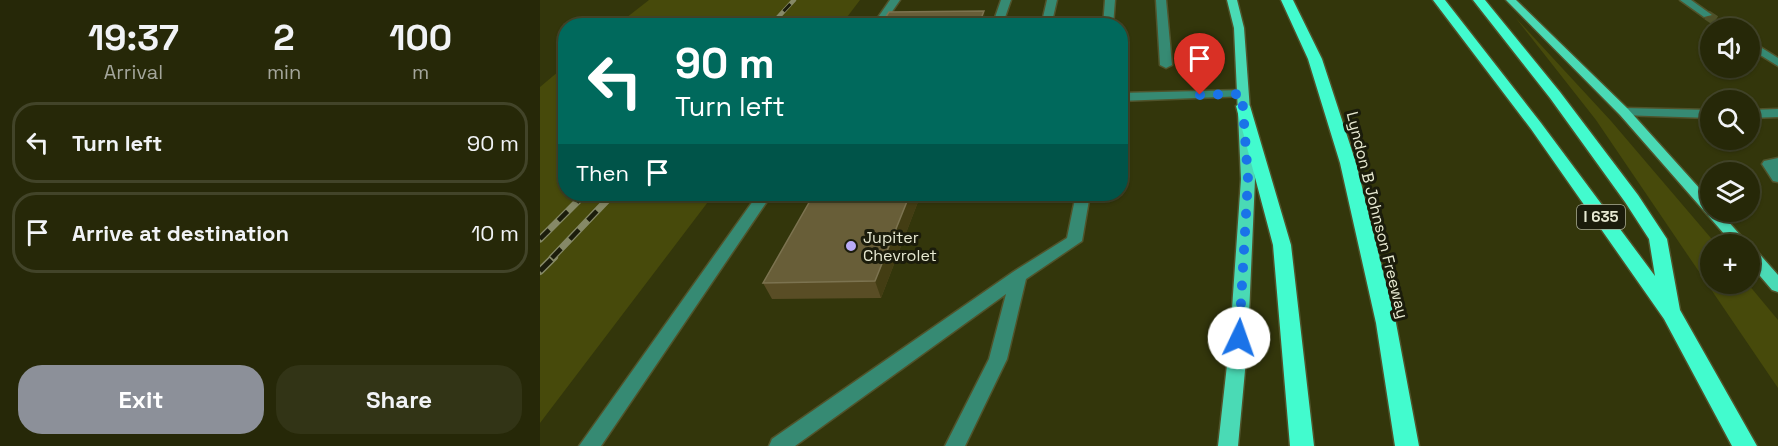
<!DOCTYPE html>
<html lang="en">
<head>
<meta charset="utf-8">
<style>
	body { margin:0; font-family:"Space Grotesk",sans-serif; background:#323416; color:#f1f3f6; height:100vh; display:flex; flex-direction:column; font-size:22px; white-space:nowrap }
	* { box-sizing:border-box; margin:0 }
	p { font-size:20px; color:#a4a69c }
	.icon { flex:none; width:33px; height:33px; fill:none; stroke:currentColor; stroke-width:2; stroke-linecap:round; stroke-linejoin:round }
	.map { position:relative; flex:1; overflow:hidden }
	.side { display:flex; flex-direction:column; background:#262808; width:540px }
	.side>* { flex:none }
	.guide { position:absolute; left:18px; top:18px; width:570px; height:183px; border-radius:24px; box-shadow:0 2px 4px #0004,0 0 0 2px #424429; background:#00695c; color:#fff; overflow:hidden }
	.fabs { position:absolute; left:1160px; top:18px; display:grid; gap:12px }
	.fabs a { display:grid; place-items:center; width:60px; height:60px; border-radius:50%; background:#262808; box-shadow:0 2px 4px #0004,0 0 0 2px #424429; font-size:30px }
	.pin { position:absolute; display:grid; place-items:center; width:51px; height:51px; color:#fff; margin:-62px -26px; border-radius:50% 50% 50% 0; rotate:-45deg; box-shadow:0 0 6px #0007 }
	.pin .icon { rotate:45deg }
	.me { position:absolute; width:66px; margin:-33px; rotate:3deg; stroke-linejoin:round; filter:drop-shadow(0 0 4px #0008) }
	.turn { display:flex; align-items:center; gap:21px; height:126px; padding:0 18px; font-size:27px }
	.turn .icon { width:78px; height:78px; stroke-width:2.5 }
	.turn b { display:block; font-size:42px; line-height:51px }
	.then { display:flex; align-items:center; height:57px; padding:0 18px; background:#0003; gap:12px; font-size:22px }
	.eta { display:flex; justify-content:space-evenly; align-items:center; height:102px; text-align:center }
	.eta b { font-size:36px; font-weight:700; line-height:42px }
	.cta { display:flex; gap:12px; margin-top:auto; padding:12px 18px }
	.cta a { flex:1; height:69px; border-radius:24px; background:#8c9099; color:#fff; font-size:24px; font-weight:700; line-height:69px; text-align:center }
	.cta a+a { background:#323416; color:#f1f3f6 }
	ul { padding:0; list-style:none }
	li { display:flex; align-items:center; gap:18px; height:81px; margin:0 12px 9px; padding:0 6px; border:3px solid #424429; border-radius:24px }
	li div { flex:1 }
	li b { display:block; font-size:22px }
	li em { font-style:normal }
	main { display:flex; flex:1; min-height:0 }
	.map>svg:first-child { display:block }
	.green { fill:#474a0b }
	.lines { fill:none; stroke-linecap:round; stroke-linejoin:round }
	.minor-tunnel { stroke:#4e5129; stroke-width:10; stroke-dasharray:10 5; stroke-linecap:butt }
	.minor-casing { stroke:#50532b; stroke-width:3 }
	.major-casing { stroke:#50532b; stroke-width:3 }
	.highway-casing { stroke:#50532b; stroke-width:3 }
	.minor { fill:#368a73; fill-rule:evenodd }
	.major { fill:#4adab5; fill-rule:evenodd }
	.highway { fill:#42fbce; fill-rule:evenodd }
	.rail-far2-casing { stroke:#868967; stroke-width:4.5 }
	.rail-far1-casing { stroke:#868967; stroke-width:7 }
	.rail-casing { stroke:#868967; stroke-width:8 }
	.rail-far2 { stroke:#1b1c0b; stroke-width:3; stroke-dasharray:10; stroke-linecap:butt }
	.rail-far1 { stroke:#1b1c0b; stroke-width:4.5; stroke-dasharray:13; stroke-linecap:butt }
	.rail { stroke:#1b1c0b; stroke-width:5; stroke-dasharray:16; stroke-linecap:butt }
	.wall { fill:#594d25 }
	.shaded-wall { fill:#433d13 }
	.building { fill:#685e38; stroke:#7c7350; stroke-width:1.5 }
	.route { stroke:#1a73e8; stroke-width:10; stroke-dasharray:0 18 }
	.poi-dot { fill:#b9abf7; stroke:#1b1c0b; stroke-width:2 }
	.labels { text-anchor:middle; stroke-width:6; stroke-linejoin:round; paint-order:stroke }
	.shield { fill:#1b1c0b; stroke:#aaac96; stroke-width:1.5 }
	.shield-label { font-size:15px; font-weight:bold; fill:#e7e9d2 }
	.street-label { font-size:16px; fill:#e7e9d2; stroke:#1b1c0b }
	.poi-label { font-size:16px; fill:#e7e9d2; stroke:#1b1c0b; text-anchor:start }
</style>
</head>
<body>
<main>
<section class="side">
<div class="eta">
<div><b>19:37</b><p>Arrival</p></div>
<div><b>2</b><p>min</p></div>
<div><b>100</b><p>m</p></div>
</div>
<ul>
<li><svg class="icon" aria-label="left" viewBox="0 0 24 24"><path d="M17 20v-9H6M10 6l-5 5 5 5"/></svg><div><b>Turn left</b></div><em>90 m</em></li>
<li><svg class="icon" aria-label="arrive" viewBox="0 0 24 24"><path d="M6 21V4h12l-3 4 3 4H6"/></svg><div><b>Arrive at destination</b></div><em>10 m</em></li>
</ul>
<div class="cta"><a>Exit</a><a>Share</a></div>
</section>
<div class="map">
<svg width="1238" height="446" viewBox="0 0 1238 446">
	<rect width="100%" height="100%" fill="#33360b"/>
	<!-- green -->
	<path class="green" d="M 109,0 L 320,0 L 301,25 L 77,25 Z
		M 975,17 L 1071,121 L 1176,244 L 1170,244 L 1170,284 L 1208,284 L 1238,320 L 1238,388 L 1056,120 Z
		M 25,66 L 26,194 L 174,194 L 0,423 L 0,87 Z"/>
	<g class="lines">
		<!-- minor-tunnel -->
		<path class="minor-tunnel" d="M 1167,15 L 1187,28"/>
		<!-- minor casing -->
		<g class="minor-casing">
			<path id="minor" d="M 350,0 L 360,0 L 342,26 L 332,26 Z
				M 461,0 L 471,0 L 462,26 L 452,26 Z
				M 507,0 L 517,0 L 511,26 L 501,26 Z
				M 565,0 L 575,0 L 573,26 L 563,26 Z
				M 616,0 L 626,0 L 632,65 L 626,68 L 620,65 Z
				M 1140,0 L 1151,0 L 1172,15 L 1164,17 Z
				M 1209,40 L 1238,58 L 1238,66 L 1209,48 Z
				M 702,90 L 706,92 L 706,96 L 580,101 L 580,93 Z
				M 1084,108 L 1170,110 L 1170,118 L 1080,115 L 1080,109 Z
				M 1238,109 L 1238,117 L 1209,118 L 1209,110 Z
				M 1238,158 L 1238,182 L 1233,181 L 1222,164 L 1224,161 Z
				M 218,194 L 232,194 L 61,446 L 39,446 Z
				M 536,194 L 550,194 L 542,241 L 486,279 L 467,359 L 425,446 L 405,446 L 449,359 L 466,294 L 255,446 L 229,446 L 232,439 L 473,272 L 527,238 Z"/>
		</g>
		<!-- major casing -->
		<g class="major-casing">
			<path id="major" d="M 687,0 L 697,0 L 704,28 L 715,179 L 708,338 L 698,446 L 678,446 L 690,338 L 701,179 L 694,28 Z
				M 966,0 L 976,0 L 1088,109 L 1170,200 L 1170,212 L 1180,212 L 1208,244 L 1193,244 L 1080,115 Z
				M 1209,248 L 1215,249 L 1238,275 L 1238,292 L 1232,290 L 1209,263 Z"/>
		</g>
		<!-- highway casing -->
		<g class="highway-casing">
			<path id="highway" d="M 741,0 L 753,0 L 782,59 L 816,163 L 856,323 L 879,446 L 855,446 L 836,323 L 800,163 L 768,59 Z
				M 893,0 L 905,0 L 1001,123 L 1115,276 L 1109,239 L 1085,202 L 1010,98 L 933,0 L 945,0 L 1020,92 L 1098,195 L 1127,239 L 1140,310 L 1217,446 L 1192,446 L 1124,319 L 991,129 Z
				M 703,102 L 710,106 L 751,245 L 774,446 L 750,446 L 733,245 L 696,106 Z"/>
		</g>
		<!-- minor -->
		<use href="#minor" class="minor"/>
		<!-- major -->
		<use href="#major" class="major"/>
		<!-- highway -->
		<use href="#highway" class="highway"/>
		<!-- rail-far2 casing -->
		<g class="rail-far2-casing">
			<path id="rail-far2" d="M 230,26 L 254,0"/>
		</g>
		<!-- rail-far1 casing -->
		<g class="rail-far1-casing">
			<path id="rail-far1" d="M 0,239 L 45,194
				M 12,258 L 73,194"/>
		</g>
		<!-- rail casing -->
		<g class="rail-casing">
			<path id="rail" d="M 0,271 L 14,257"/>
		</g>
		<!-- rail-far2 -->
		<use href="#rail-far2" class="rail-far2"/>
		<!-- rail-far1 -->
		<use href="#rail-far1" class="rail-far1"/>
		<!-- rail -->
		<use href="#rail" class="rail"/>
	</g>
	<!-- wall -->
	<path class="wall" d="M 381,194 L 341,298 L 232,299 L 223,283 Z"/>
	<!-- shaded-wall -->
	<path class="shaded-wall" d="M 444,11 L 446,26 L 438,26 Z
		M 370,194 L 381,194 L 341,298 L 335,281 Z"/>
	<!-- building -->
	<path class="building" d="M 444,11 L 438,26 L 340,26 L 349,12 Z
		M 274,194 L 370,194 L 335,281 L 223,283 Z"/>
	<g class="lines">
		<!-- route -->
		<path class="route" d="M 660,95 L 702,94 L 708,179 L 699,338"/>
	</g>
	<!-- markers -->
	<circle class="poi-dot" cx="311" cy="246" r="6"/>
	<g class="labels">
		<!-- shield labels -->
		<rect class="shield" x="1037" y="205" width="48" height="24" rx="4.5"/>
		<g class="shield-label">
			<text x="1061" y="222">I 635</text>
		</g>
		<!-- street labels -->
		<g class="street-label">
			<text transform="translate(838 215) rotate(76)" y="6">Lyndon B Johnson Freeway</text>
		</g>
		<!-- poi labels -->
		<g class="poi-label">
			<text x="323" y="243">Jupiter<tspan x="323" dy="18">Chevrolet</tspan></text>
		</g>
	</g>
</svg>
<div class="fabs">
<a><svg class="icon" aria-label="sound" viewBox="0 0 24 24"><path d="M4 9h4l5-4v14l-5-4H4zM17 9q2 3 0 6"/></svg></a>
<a><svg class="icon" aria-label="search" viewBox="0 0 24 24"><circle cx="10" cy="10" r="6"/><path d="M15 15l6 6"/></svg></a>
<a><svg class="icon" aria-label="layers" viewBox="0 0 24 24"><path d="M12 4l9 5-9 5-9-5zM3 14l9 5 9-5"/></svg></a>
<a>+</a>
</div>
<div class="pin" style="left:660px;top:95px;background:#d93025"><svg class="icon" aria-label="arrive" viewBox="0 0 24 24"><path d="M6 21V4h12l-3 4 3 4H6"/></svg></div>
<svg class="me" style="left:699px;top:338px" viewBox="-20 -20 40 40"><circle r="19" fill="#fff"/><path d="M0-13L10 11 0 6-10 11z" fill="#1a73e8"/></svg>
<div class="guide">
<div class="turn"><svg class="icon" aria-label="left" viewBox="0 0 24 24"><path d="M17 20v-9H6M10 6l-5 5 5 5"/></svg><div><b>90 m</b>Turn left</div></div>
<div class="then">Then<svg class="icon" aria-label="arrive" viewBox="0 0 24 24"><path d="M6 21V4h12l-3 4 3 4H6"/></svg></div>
</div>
</div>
</main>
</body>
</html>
